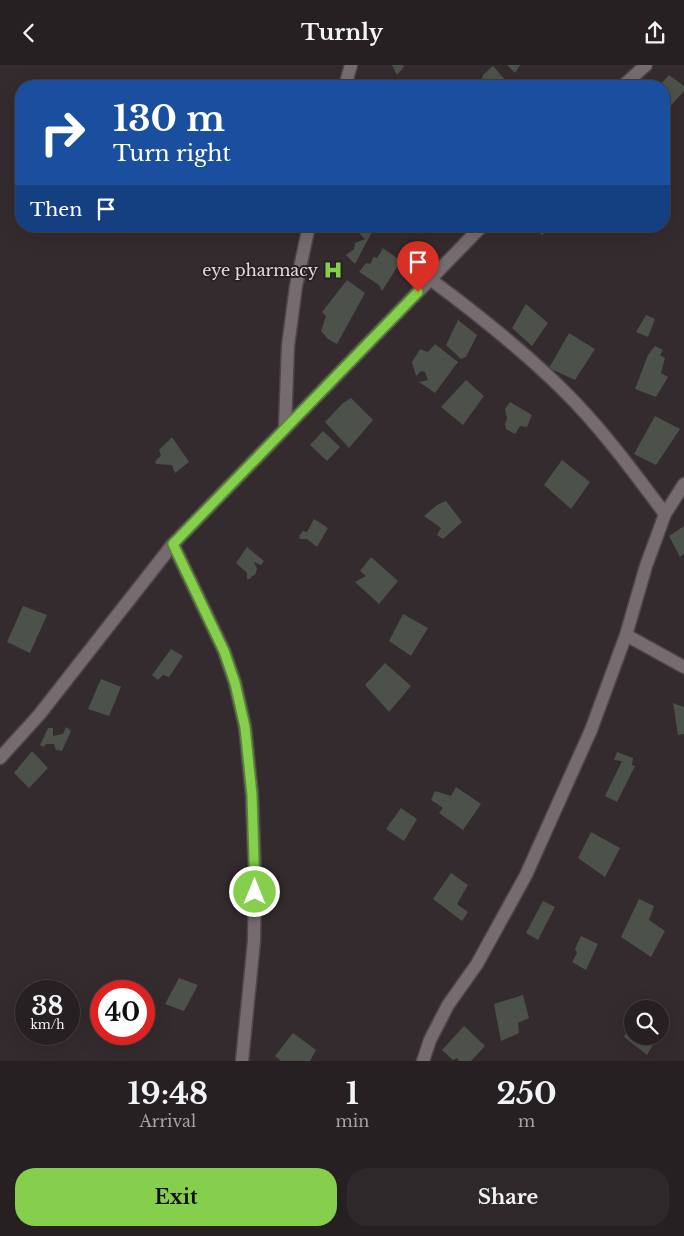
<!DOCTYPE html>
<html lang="en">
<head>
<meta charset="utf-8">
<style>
	body { margin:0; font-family:"Libre Baskerville",serif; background:#2f282a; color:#f1f3f6; height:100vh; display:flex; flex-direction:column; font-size:19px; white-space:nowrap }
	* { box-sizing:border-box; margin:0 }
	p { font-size:16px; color:#a4a3a5 }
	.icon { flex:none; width:28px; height:28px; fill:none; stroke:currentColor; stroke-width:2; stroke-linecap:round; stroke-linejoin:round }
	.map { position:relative; height:996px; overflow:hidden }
	.side { display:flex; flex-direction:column; background:#272022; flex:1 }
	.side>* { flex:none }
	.banner { position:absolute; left:15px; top:15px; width:655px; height:152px; border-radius:20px; box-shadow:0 5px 20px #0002,0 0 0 1px #433e40; background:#1a4fa0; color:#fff; overflow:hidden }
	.buttons { position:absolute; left:624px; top:935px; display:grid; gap:10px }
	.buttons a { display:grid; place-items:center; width:45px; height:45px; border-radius:50%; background:#272022; box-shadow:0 5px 20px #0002,0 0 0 1px #433e40; font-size:25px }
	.speed { position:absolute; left:15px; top:915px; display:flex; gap:10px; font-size:25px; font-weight:700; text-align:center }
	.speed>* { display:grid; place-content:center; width:65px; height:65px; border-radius:50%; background:#272022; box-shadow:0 5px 20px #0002,0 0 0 1px #433e40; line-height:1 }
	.speed small { font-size:12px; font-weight:400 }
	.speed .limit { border:8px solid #d22; background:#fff; color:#111 }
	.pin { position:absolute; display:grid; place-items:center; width:42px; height:42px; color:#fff; margin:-51px -21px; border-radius:50% 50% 50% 0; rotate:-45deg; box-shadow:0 0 5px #0007 }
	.pin .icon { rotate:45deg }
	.me { position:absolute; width:55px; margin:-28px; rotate:0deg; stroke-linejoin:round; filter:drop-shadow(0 0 4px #0008) }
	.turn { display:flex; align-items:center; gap:18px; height:105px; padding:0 15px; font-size:22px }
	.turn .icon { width:65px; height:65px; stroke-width:2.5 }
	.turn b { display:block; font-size:35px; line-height:42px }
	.then { display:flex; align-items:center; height:48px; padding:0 15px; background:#0003; gap:10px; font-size:19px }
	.eta { display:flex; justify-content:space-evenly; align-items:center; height:85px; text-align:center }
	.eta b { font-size:30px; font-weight:700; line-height:35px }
	.button { display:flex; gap:10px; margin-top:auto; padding:10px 15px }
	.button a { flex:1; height:58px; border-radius:20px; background:#85cf4c; color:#111; font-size:20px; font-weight:700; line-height:58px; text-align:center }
	.button a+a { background:#2f282a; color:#f1f3f6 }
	header { display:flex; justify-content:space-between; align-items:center; height:65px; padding:0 15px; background:#272022; font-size:22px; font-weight:700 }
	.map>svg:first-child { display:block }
	.building { fill:#4c5149 }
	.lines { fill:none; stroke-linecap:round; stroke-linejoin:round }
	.minor-casing { stroke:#4e4749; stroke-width:15 }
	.minor { stroke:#766b6f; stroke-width:12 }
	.route-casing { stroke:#568731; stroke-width:12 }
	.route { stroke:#85cf4c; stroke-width:9 }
	.labels { text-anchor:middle; stroke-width:4; stroke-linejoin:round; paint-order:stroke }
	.poi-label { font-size:16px; fill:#e0dadc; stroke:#292124; text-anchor:end }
</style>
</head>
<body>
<header><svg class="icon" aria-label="back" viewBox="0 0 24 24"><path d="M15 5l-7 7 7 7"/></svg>Turnly<svg class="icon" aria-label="share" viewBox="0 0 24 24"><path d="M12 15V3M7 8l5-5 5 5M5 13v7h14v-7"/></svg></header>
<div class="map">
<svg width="684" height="996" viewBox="0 0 684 996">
	<rect width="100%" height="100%" fill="#342b2e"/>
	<!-- building -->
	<path class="building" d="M 392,0 L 403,0 L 404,2 L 397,10 Z
		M 507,0 L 520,0 L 515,8 Z
		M 493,1 L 509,19 L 508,21 L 480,21 L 483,10 Z
		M 669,10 L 684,21 L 684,26 L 664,48 L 664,21 L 659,21 Z
		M 361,161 L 380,161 L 373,165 L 355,199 L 346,190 L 354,184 L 355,178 L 365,174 L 360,169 Z
		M 533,161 L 553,161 L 542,170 Z
		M 383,183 L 401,196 L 382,226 L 379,220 L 359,207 L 366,198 L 370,199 L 374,192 L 377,193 Z
		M 347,215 L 365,228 L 337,279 L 328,274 L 321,266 L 326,251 L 322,247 Z
		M 526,239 L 548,258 L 532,281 L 512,263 Z
		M 646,250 L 655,254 L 648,272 L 636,267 Z
		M 458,255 L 477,270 L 466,292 L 461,294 L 446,280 Z
		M 569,268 L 595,284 L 575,315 L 549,303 Z
		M 435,279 L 458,297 L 435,328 L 419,317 L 428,315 L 425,307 L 421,306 L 416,311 L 412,297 L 420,284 L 428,287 Z
		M 655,281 L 663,285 L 660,290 L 665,293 L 661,308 L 668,312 L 656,332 L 635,324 L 648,290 Z
		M 466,315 L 484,331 L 463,360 L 441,342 Z
		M 351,333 L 373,355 L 349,383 L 325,357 L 343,338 Z
		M 510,337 L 532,350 L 527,362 L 520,361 L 515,369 L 506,364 L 505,359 L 507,353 L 505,344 Z
		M 655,351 L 680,364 L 656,400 L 634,389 Z
		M 323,366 L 340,382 L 327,396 L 310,380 Z
		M 172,372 L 189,397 L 175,408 L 172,400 L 156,399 L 155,397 L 161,390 L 159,385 Z
		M 562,395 L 590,417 L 571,444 L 544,420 Z
		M 446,436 L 462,457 L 443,474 L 437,470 L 441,463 L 424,451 L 437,440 Z
		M 314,454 L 328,463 L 317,482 L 307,474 L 300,474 L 299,471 L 303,466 L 307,467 Z
		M 684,461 L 684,489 L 680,492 L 669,471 Z
		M 247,482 L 264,496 L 261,500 L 254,497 L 257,504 L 255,510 L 252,511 L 250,514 L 247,514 L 247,508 L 236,498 Z
		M 371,492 L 398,516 L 379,539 L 355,517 L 366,511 L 360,506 Z
		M 23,541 L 47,550 L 30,588 L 7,577 Z
		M 403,549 L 428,563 L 411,591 L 389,576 Z
		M 171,584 L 183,591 L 169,612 L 163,610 L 158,615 L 152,610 Z
		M 385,598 L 411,621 L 389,647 L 365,620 Z
		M 101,614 L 121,622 L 109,651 L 88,644 Z
		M 673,638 L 684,642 L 684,669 L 678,670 Z
		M 66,662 L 71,666 L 62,686 L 56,685 L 54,679 L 46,679 L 44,682 L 40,680 L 48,663 L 53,663 L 53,671 L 63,669 Z
		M 32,686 L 48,703 L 29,723 L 14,708 Z
		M 617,687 L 633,693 L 632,700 L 635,701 L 617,737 L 605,731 L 622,696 L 614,695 Z
		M 456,722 L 481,739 L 463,765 L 439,748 L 443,743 L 431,735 L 435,726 L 451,731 Z
		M 401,743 L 417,754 L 404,776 L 386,764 Z
		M 591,767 L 620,783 L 605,812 L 578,793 Z
		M 451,808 L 468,820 L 457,839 L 468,847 L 462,856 L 433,834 Z
		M 639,834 L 654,841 L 649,855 L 665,866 L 651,892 L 621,872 Z
		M 543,836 L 555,842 L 538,875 L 526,868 Z
		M 581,871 L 598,879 L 586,905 L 572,897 L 577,888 L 575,884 Z
		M 179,913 L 198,920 L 184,946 L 165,939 Z
		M 523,930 L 529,953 L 518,958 L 519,968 L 501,976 L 494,939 Z
		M 632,957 L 632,971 L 658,971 L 647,990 L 624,972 Z
		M 464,961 L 485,981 L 471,996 L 459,996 L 457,993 L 453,995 L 442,985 Z
		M 293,968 L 316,985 L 310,996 L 281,996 L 275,991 Z"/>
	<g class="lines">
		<!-- minor casing -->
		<g class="minor-casing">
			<path id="minor" d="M 345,21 L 351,0
				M 623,21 L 646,0
				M 430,214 C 476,248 520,283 561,323 C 600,361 633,406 665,449
				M 285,362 L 288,281 L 296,221 L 309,161
				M 173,479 L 224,586 L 235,618 L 245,662 L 252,730 L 255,811 L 254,876 L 242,996
				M 626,570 L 684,602
				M 0,693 L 39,650 L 173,479 L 482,161
				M 423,996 L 430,975 L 448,940 L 477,899 L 526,810 L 591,665 L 626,570 L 646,501 L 665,449 L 684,419"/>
		</g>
		<!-- minor -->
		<use href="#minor" class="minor"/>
	</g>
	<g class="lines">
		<!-- route casing -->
		<g class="route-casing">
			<path id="route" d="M 255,827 L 252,730 L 245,662 L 235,618 L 224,586 L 173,479 L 418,227"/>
		</g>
		<!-- route -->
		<use href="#route" class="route"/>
	</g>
	<!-- icons -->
	<defs>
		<g id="hospital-bare" transform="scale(1.5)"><path d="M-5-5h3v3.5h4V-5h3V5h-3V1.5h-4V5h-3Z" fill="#85cf4c" stroke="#292124" stroke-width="2.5" paint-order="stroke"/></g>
	</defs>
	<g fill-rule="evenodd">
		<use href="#hospital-bare" x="333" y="205"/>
	</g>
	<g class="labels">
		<!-- poi labels -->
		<g class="poi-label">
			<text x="318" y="211">eye pharmacy</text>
		</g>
	</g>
</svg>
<div class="buttons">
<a><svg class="icon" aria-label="search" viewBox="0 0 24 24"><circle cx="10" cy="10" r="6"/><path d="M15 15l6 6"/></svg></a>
</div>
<div class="speed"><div>38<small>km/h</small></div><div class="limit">40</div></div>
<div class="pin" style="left:418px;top:227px;background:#d93025"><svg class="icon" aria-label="arrive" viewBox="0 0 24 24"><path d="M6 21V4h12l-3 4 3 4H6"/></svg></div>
<svg class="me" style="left:255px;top:827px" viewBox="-20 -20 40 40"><circle r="17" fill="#85cf4c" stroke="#fff" stroke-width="3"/><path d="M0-11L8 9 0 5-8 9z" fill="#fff"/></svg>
<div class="banner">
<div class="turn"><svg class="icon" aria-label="right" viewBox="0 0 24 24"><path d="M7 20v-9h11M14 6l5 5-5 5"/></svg><div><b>130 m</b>Turn right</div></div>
<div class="then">Then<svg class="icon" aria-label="arrive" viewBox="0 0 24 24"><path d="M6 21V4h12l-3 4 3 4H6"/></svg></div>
</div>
</div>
<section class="side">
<div class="eta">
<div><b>19:48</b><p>Arrival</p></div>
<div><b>1</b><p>min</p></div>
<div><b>250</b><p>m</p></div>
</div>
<div class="button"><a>Exit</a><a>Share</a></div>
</section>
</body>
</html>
